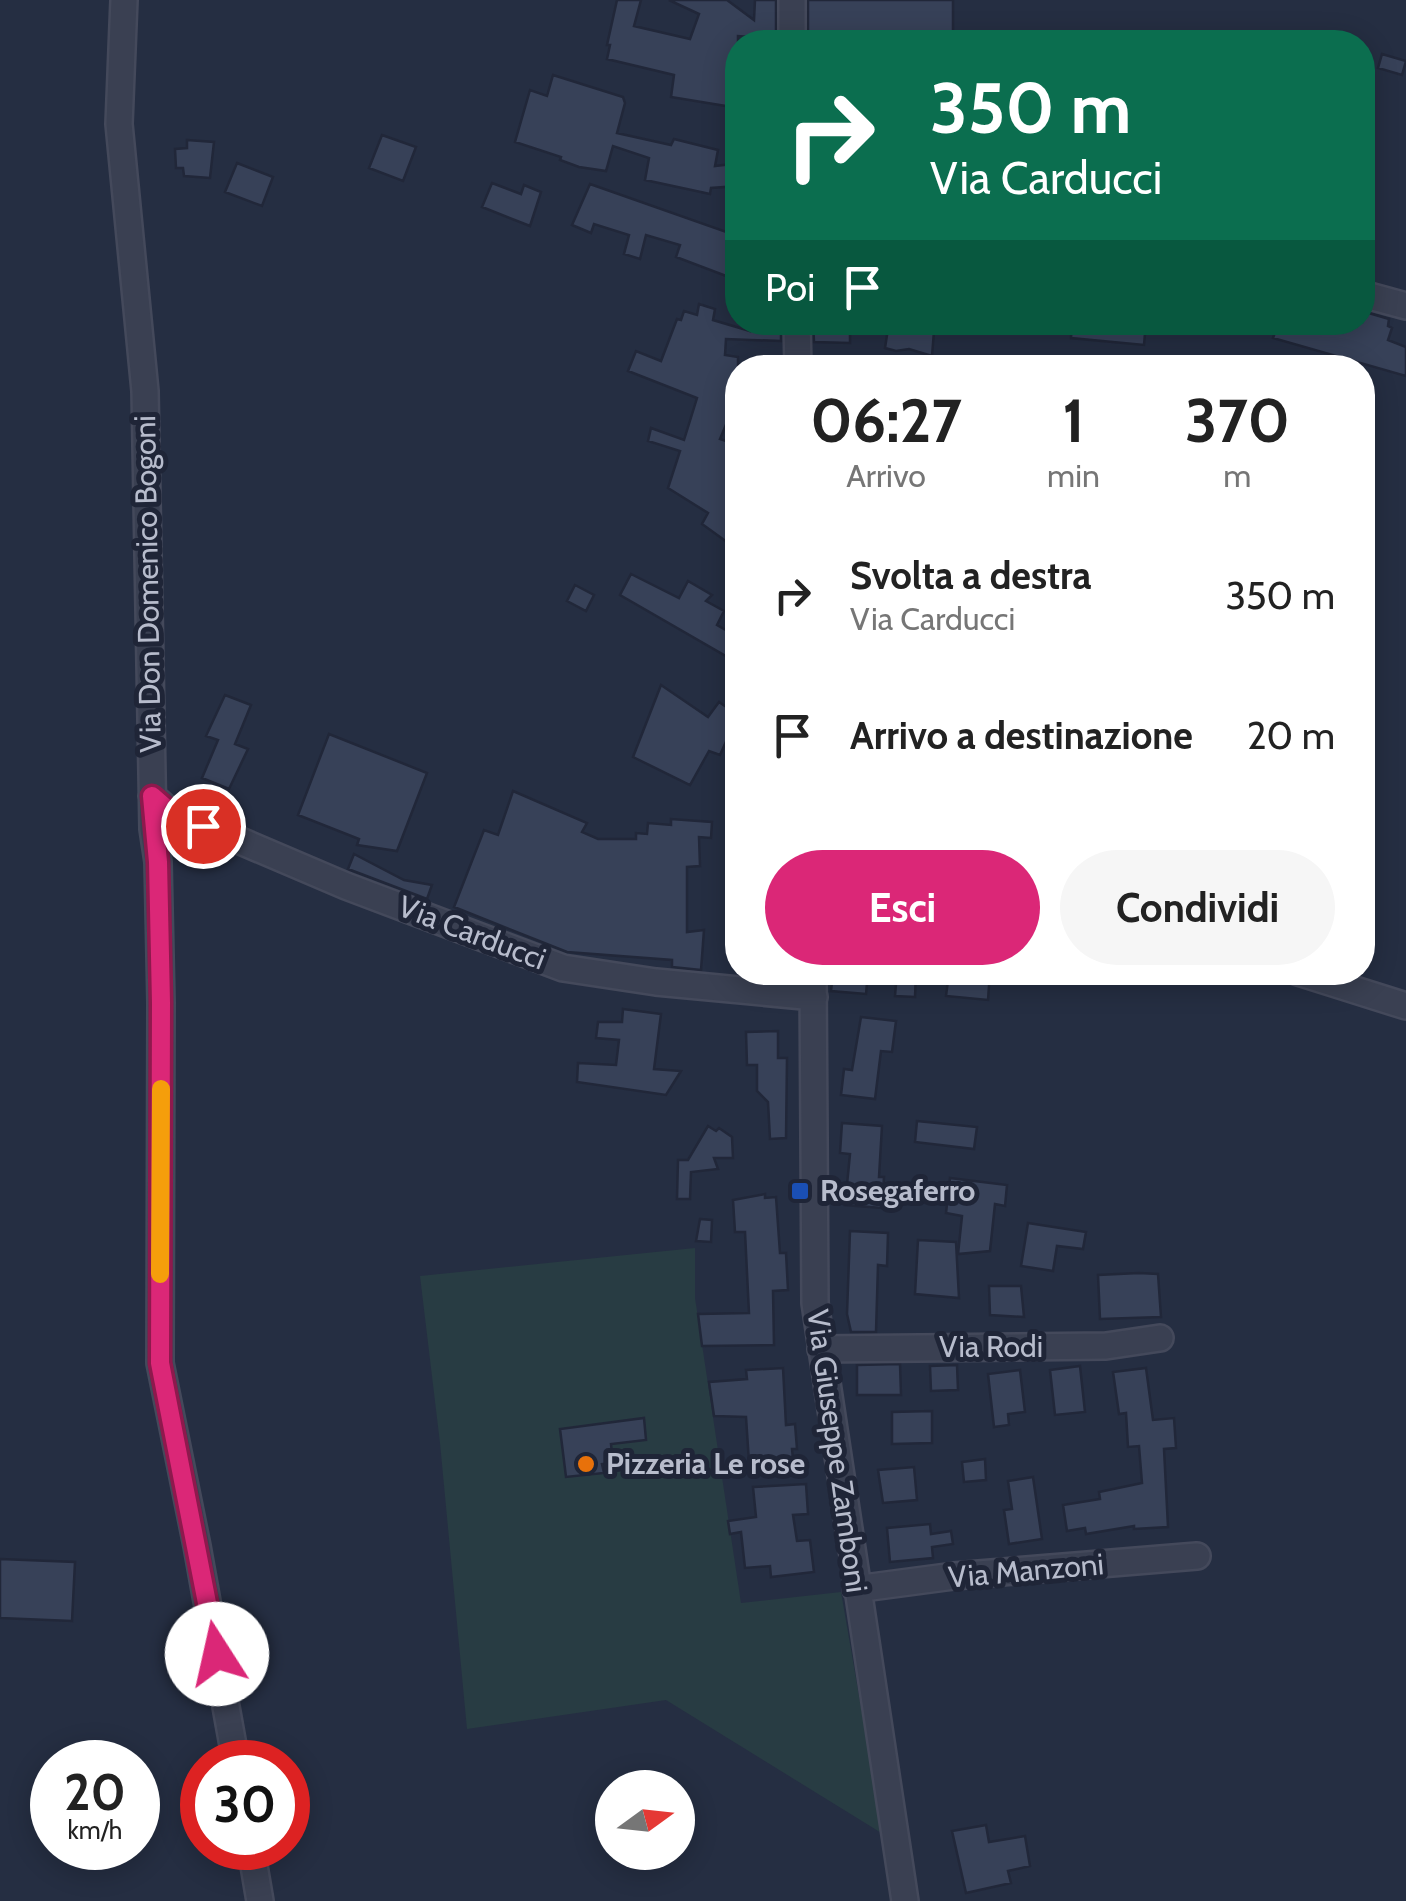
<!DOCTYPE html>
<html lang="it">
<head>
<meta charset="utf-8">
<style>
	body { margin:0; font-family:Cabin,sans-serif; background:#f6f6f6; color:#222; height:100vh; display:flex; flex-direction:column; font-size:38px; white-space:nowrap }
	* { box-sizing:border-box; margin:0 }
	p { font-size:32px; color:#767676 }
	.icon { flex:none; width:55px; height:55px; fill:none; stroke:currentColor; stroke-width:2; stroke-linecap:round; stroke-linejoin:round }
	.map { position:relative; flex:1; overflow:hidden }
	.side { position:absolute; left:725px; top:355px; width:650px; height:630px; display:flex; flex-direction:column; background:#fff; border-radius:40px; box-shadow:0 5px 25px #0003 }
	.side>* { flex:none }
	.top-card { position:absolute; left:725px; top:30px; width:650px; height:305px; border-radius:40px; box-shadow:0 5px 25px #0003; background:#0b6e4f; color:#fff; overflow:hidden }
	.needle { width:65px; rotate:75deg }
	.controls { position:absolute; left:595px; top:1770px; display:grid; gap:20px }
	.controls a { display:grid; place-items:center; width:100px; height:100px; border-radius:50%; background:#fff; box-shadow:0 5px 25px #0003; font-size:50px }
	.speed { position:absolute; left:30px; top:1740px; display:flex; gap:20px; font-size:50px; font-weight:700; text-align:center }
	.speed>* { display:grid; place-content:center; width:130px; height:130px; border-radius:50%; background:#fff; box-shadow:0 5px 25px #0003; line-height:1 }
	.speed small { font-size:25px; font-weight:400 }
	.speed .limit { border:15px solid #d22; background:#fff; color:#111 }
	.pin { position:absolute; display:grid; place-items:center; width:85px; height:85px; color:#fff; margin:-42px; border:5px solid #fff; border-radius:50%; box-shadow:0 2px 10px #0007 }
	.me { position:absolute; width:110px; margin:-55px; rotate:350deg; stroke-linejoin:round; filter:drop-shadow(0 0 8px #0008) }
	.turn { display:flex; align-items:center; gap:35px; height:210px; padding:0 40px; font-size:45px }
	.turn .icon { width:130px; height:130px; stroke-width:2.5 }
	.turn b { display:block; font-size:70px; line-height:85px }
	.then { display:flex; align-items:center; height:95px; padding:0 40px; background:#0003; gap:20px; font-size:38px }
	.eta { display:flex; justify-content:space-evenly; align-items:center; height:170px; text-align:center }
	.eta b { font-size:60px; font-weight:800; line-height:70px }
	.button { display:flex; gap:20px; margin-top:auto; padding:20px 40px }
	.button a { flex:1; height:115px; border-radius:60px; background:#db2777; color:#fff; font-size:40px; font-weight:800; line-height:115px; text-align:center }
	.button a+a { background:#f6f6f6; color:#222 }
	ul { padding:0; list-style:none }
	li { display:flex; align-items:center; gap:30px; height:140px; padding:0 40px }
	li div { flex:1 }
	li b { display:block; font-size:38px }
	li em { font-style:normal }
	.map>svg:first-child { display:block }
	.green { fill:#283c43 }
	.building { fill:#374158; stroke:#212739; stroke-width:2.5 }
	.lines { fill:none; stroke-linecap:round; stroke-linejoin:round }
	.minor-casing { stroke:#44495b; stroke-width:30 }
	.minor { stroke:#3a4052; stroke-width:25 }
	.route-casing { stroke:#8e194d; stroke-width:25 }
	.route { stroke:#db2777; stroke-width:18 }
	.slow { stroke:#f59e0b; stroke-width:18 }
	.transit-dot { fill:#1a4fb4; stroke:#1f2537; stroke-width:4 }
	.food-dot { fill:#e8710a; stroke:#1f2537; stroke-width:4 }
	.labels { text-anchor:middle; stroke-width:10; stroke-linejoin:round; paint-order:stroke }
	.street-label { font-size:30px; fill:#b7bccc; stroke:#1f2537 }
	.poi-label { font-size:30px; font-weight:bold; fill:#b7bccc; stroke:#1f2537; text-anchor:start }
</style>
</head>
<body>
<div class="map">
<svg width="1406" height="1901" viewBox="0 0 1406 1901">
	<rect width="100%" height="100%" fill="#252e42"/>
	<!-- green -->
	<path class="green" d="M 695,1248 L 695,1298 L 741,1603 L 841,1592 L 883,1834 L 666,1700 L 467,1729 L 440,1443 L 420,1276 Z"/>
	<!-- building -->
	<path class="building" d="M 617,0 L 641,0 L 634,26 L 690,39 L 699,14 L 669,0 L 727,0 L 754,20 L 755,0 L 776,0 L 776,39 L 738,36 L 738,108 L 671,97 L 674,75 L 607,59 L 610,45 L 607,45 Z
		M 808,0 L 953,0 L 953,42 L 861,42 L 861,36 L 832,35 L 832,42 L 808,42 Z
		M 1382,54 L 1406,61 L 1402,75 L 1378,68 Z
		M 553,75 L 623,97 L 625,103 L 617,133 L 671,145 L 674,139 L 718,150 L 715,166 L 732,164 L 733,174 L 738,174 L 738,186 L 711,188 L 710,194 L 645,180 L 649,158 L 613,146 L 606,171 L 579,167 L 560,160 L 561,157 L 515,142 L 530,90 L 547,96 Z
		M 382,135 L 416,147 L 403,181 L 369,168 Z
		M 187,140 L 214,142 L 210,178 L 184,176 L 183,168 L 176,168 L 175,149 L 187,148 Z
		M 237,163 L 273,177 L 262,206 L 225,192 Z
		M 492,183 L 521,194 L 524,185 L 541,192 L 530,226 L 482,207 Z
		M 590,184 L 738,236 L 734,279 L 676,257 L 680,245 L 646,235 L 640,259 L 624,254 L 629,235 L 594,224 L 591,233 L 572,225 Z
		M 699,304 L 715,309 L 713,320 L 750,331 L 750,322 L 781,322 L 781,341 L 726,339 L 725,355 L 738,357 L 738,418 L 730,415 L 720,439 L 738,445 L 738,472 L 731,494 L 738,498 L 738,550 L 702,524 L 708,513 L 668,488 L 680,451 L 648,441 L 651,428 L 684,440 L 697,398 L 628,371 L 636,351 L 661,361 L 677,319 L 681,320 L 684,311 L 697,315 Z
		M 1362,311 L 1389,319 L 1388,326 L 1392,328 L 1388,340 L 1406,347 L 1406,376 L 1273,338 L 1278,324 L 1290,328 L 1291,322 L 1362,322 Z
		M 813,322 L 850,322 L 850,343 L 814,342 Z
		M 889,322 L 911,322 L 911,327 L 934,331 L 932,356 L 909,349 L 896,351 L 885,348 Z
		M 1072,322 L 1146,322 L 1144,345 L 1071,338 Z
		M 631,574 L 679,598 L 688,581 L 712,595 L 706,601 L 724,611 L 717,625 L 738,637 L 738,663 L 620,595 Z
		M 575,585 L 594,595 L 586,611 L 567,601 Z
		M 661,685 L 708,717 L 719,702 L 738,715 L 720,755 L 709,751 L 690,785 L 633,757 Z
		M 225,695 L 251,705 L 235,744 L 248,749 L 229,789 L 202,778 L 218,740 L 206,736 Z
		M 329,734 L 427,773 L 397,851 L 357,845 L 359,839 L 298,815 Z
		M 513,791 L 587,823 L 582,832 L 598,839 L 636,839 L 636,833 L 647,834 L 648,823 L 671,825 L 671,819 L 712,822 L 711,838 L 699,837 L 700,866 L 687,867 L 687,932 L 704,930 L 701,970 L 672,967 L 672,960 L 567,952 L 454,907 L 484,830 L 498,835 Z
		M 354,854 L 404,880 L 432,885 L 427,899 L 348,869 Z
		M 833,972 L 868,972 L 866,994 L 831,991 Z
		M 897,972 L 916,972 L 915,997 L 895,996 Z
		M 949,972 L 990,972 L 988,1000 L 946,996 Z
		M 623,1009 L 661,1014 L 654,1069 L 681,1071 L 666,1095 L 577,1082 L 578,1063 L 616,1065 L 619,1040 L 596,1038 L 598,1022 L 622,1022 Z
		M 861,1017 L 896,1021 L 892,1052 L 881,1051 L 875,1099 L 841,1095 L 844,1069 L 852,1070 Z
		M 778,1031 L 778,1058 L 787,1058 L 786,1138 L 770,1139 L 768,1102 L 757,1091 L 757,1065 L 747,1065 L 746,1032 Z
		M 917,1121 L 977,1127 L 974,1149 L 915,1142 Z
		M 842,1123 L 882,1126 L 879,1177 L 884,1177 L 882,1208 L 845,1205 L 850,1154 L 840,1153 Z
		M 708,1126 L 716,1131 L 719,1128 L 732,1137 L 733,1158 L 714,1158 L 718,1169 L 691,1172 L 690,1199 L 677,1199 L 678,1160 L 688,1160 Z
		M 950,1178 L 1007,1185 L 1005,1206 L 995,1204 L 990,1251 L 958,1254 L 962,1216 L 946,1213 Z
		M 765,1194 L 765,1198 L 776,1197 L 780,1253 L 786,1253 L 788,1290 L 773,1291 L 774,1345 L 702,1346 L 698,1314 L 749,1313 L 745,1232 L 735,1232 L 733,1200 Z
		M 700,1219 L 712,1220 L 711,1242 L 696,1241 Z
		M 1028,1223 L 1086,1232 L 1083,1249 L 1057,1246 L 1053,1271 L 1021,1266 Z
		M 850,1231 L 888,1233 L 887,1266 L 878,1265 L 876,1332 L 851,1332 L 847,1314 Z
		M 918,1240 L 956,1242 L 959,1298 L 915,1294 Z
		M 1139,1273 L 1158,1274 L 1161,1317 L 1100,1319 L 1098,1275 Z
		M 989,1286 L 1021,1286 L 1024,1317 L 990,1315 Z
		M 900,1364 L 901,1395 L 857,1395 L 857,1365 Z
		M 957,1365 L 958,1390 L 931,1391 L 930,1366 Z
		M 1080,1366 L 1085,1412 L 1055,1415 L 1050,1370 Z
		M 783,1368 L 786,1425 L 795,1424 L 797,1449 L 792,1449 L 793,1459 L 749,1462 L 746,1417 L 714,1416 L 709,1382 L 747,1379 L 746,1370 Z
		M 1146,1368 L 1153,1420 L 1174,1418 L 1176,1448 L 1164,1449 L 1168,1527 L 1134,1529 L 1134,1526 L 1086,1534 L 1085,1528 L 1067,1531 L 1063,1505 L 1100,1499 L 1099,1492 L 1142,1483 L 1139,1446 L 1128,1447 L 1126,1413 L 1119,1414 L 1113,1372 Z
		M 1020,1370 L 1025,1412 L 1008,1414 L 1009,1425 L 994,1427 L 988,1374 Z
		M 932,1411 L 932,1443 L 892,1444 L 892,1412 Z
		M 644,1418 L 646,1440 L 611,1444 L 613,1463 L 602,1464 L 604,1473 L 566,1477 L 560,1429 Z
		M 985,1459 L 986,1480 L 964,1482 L 962,1462 Z
		M 914,1467 L 917,1500 L 883,1503 L 878,1470 Z
		M 1033,1477 L 1042,1539 L 1009,1544 L 1004,1510 L 1012,1509 L 1008,1481 Z
		M 806,1484 L 808,1514 L 793,1515 L 797,1541 L 810,1540 L 814,1572 L 771,1577 L 770,1566 L 745,1568 L 741,1532 L 730,1534 L 728,1521 L 756,1517 L 753,1487 Z
		M 930,1524 L 931,1534 L 951,1531 L 953,1544 L 932,1547 L 933,1558 L 890,1562 L 887,1528 Z
		M 0,1559 L 75,1562 L 72,1621 L 0,1618 Z
		M 986,1825 L 989,1842 L 1025,1836 L 1030,1866 L 1008,1871 L 1011,1883 L 966,1893 L 952,1831 Z"/>
	<g class="lines">
		<!-- minor casing -->
		<g class="minor-casing">
			<path id="minor" d="M 124,0 L 119,124 L 145,391 L 153,829 L 158,862 L 161,1003 L 160,1363 L 197,1546 L 236,1762
				M 792,0 L 792,42
				M 1362,294 L 1406,306
				M 797,322 L 798,368
				M 152,796 L 168,810 L 346,886 L 563,968 L 656,982 L 814,997
				M 813,972 L 815,1303 L 905,1901
				M 1298,972 L 1406,1006
				M 821,1349 L 1106,1346 L 1160,1338
				M 856,1589 L 954,1576 L 1197,1556
				M 251,1848 L 260,1901"/>
		</g>
		<!-- minor -->
		<use href="#minor" class="minor"/>
	</g>
	<g class="lines">
		<!-- route casing -->
		<g class="route-casing">
			<path id="route" d="M 203,826 L 168,810 L 152,796 L 158,862 L 161,1003 L 160,1363 L 217,1654"/>
		</g>
		<!-- route -->
		<use href="#route" class="route"/>
		<!-- slow -->
		<path class="slow" d="M 160,1274 L 161,1089"/>
	</g>
	<!-- markers -->
	<rect class="transit-dot" x="790" y="1181" width="20" height="20" rx="5"/>
	<circle class="food-dot" cx="586" cy="1464" r="10"/>
	<g class="labels">
		<!-- street labels -->
		<g class="street-label">
			<text transform="translate(148 584) rotate(-91)" y="10">Via Don Domenico Bogoni</text>
			<text transform="translate(472 933) rotate(21)" y="10">Via Carducci</text>
			<text x="991" y="1357">Via Rodi</text>
			<text transform="translate(837 1451) rotate(82)" y="10">Via Giuseppe Zamboni</text>
			<text transform="translate(1026 1571) rotate(-5)" y="10">Via Manzoni</text>
		</g>
		<!-- poi labels -->
		<g class="poi-label">
			<text x="820" y="1201">Rosegaferro</text>
			<text x="606" y="1474">Pizzeria Le rose</text>
		</g>
	</g>
</svg>
<div class="controls">
<a><svg class="needle" viewBox="-14 -14 28 28"><path d="M0-13l5 13h-10z" fill="#e53935"/><path d="M0 13l5-13h-10z" fill="#767676"/></svg></a>
</div>
<div class="speed"><div>20<small>km/h</small></div><div class="limit">30</div></div>
<div class="pin" style="left:203px;top:826px;background:#d93025"><svg class="icon" aria-label="arrive" viewBox="0 0 24 24"><path d="M6 21V4h12l-3 4 3 4H6"/></svg></div>
<svg class="me" style="left:217px;top:1654px" viewBox="-20 -20 40 40"><circle r="19" fill="#fff"/><path d="M0-13L10 11 0 6-10 11z" fill="#db2777"/></svg>
<div class="top-card">
<div class="turn"><svg class="icon" aria-label="right" viewBox="0 0 24 24"><path d="M7 20v-9h11M14 6l5 5-5 5"/></svg><div><b>350 m</b>Via Carducci</div></div>
<div class="then">Poi<svg class="icon" aria-label="arrive" viewBox="0 0 24 24"><path d="M6 21V4h12l-3 4 3 4H6"/></svg></div>
</div>
<section class="side">
<div class="eta">
<div><b>06:27</b><p>Arrivo</p></div>
<div><b>1</b><p>min</p></div>
<div><b>370</b><p>m</p></div>
</div>
<ul>
<li><svg class="icon" aria-label="right" viewBox="0 0 24 24"><path d="M7 20v-9h11M14 6l5 5-5 5"/></svg><div><b>Svolta a destra</b><p>Via Carducci</p></div><em>350 m</em></li>
<li><svg class="icon" aria-label="arrive" viewBox="0 0 24 24"><path d="M6 21V4h12l-3 4 3 4H6"/></svg><div><b>Arrivo a destinazione</b></div><em>20 m</em></li>
</ul>
<div class="button"><a>Esci</a><a>Condividi</a></div>
</section>
</div>
</body>
</html>
